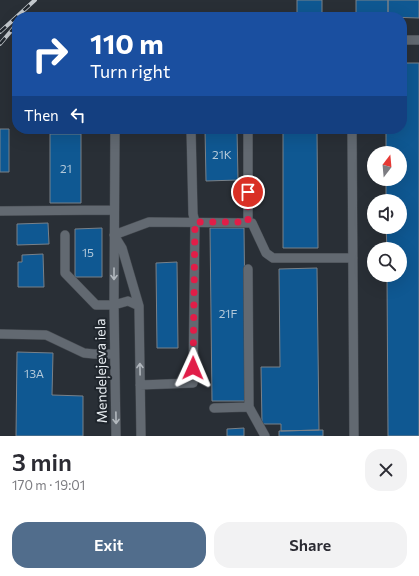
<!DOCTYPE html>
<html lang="en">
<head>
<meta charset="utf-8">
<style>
	body { margin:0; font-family:Commissioner,sans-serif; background:#f2f2f3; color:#2b2b33; height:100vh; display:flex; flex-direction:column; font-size:15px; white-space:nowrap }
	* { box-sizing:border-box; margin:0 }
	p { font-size:13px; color:#7c7c81 }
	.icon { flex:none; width:22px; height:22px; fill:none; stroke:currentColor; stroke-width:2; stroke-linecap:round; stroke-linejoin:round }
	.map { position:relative; height:436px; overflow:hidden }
	.side { display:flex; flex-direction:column; background:#fff; flex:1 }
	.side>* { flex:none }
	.top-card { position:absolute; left:12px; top:12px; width:395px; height:122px; border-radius:16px; box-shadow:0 4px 16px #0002; background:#1a4fa0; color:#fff; overflow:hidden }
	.needle { width:26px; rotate:16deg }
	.fabs { position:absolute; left:367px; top:146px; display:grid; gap:8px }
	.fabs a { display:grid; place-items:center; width:40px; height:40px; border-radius:50%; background:#fff; box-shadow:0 4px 16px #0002; font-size:20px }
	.pin { position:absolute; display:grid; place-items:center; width:34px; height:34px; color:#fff; margin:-17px; border:2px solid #fff; border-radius:50%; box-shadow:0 1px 4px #0007 }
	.me { position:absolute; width:44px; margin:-22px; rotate:1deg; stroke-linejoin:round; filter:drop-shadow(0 0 3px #0008) }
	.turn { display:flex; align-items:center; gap:14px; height:84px; padding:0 12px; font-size:18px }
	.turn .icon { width:52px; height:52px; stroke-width:2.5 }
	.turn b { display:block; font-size:28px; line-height:34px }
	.then { display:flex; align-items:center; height:38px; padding:0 12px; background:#0003; gap:8px; font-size:15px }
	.round { display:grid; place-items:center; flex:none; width:42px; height:42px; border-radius:16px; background:#f2f2f3 }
	.headline { display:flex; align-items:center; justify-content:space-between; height:68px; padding:0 12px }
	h1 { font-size:24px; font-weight:600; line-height:30px }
	.action { display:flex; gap:8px; margin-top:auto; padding:8px 12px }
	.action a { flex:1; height:46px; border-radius:16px; background:#516d8c; color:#fff; font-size:16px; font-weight:600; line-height:46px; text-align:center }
	.action a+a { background:#f2f2f3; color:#2b2b33 }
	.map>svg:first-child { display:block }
	.building { fill:#0f5892; stroke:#798189 }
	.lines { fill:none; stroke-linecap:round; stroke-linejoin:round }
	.minor-casing { stroke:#454a50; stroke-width:10 }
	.minor { stroke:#626971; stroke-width:9 }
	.rail-casing { stroke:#c3c8cd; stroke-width:4 }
	.rail { stroke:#1f252c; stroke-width:2.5; stroke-dasharray:8; stroke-linecap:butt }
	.oneway { stroke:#b2b8be }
	.route { stroke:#e11d48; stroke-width:7; stroke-dasharray:0 12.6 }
	.labels { text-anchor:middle; stroke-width:4; stroke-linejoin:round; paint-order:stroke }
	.number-label { font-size:12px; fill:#b2c8d9 }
	.street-label { font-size:14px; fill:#e8edf1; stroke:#1f252c }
</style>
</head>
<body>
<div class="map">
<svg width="419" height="436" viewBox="0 0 419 436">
	<rect width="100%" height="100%" fill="#292f36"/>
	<!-- building -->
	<path class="building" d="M 297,0 L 322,0 L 322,17 L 297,17 Z
		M 356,0 L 388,0 L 388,17 L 356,17 Z
		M 388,0 L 419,0 L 419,18 L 388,17 Z
		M 14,53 L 17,53 L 17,97 L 14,97 Z
		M 402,63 L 419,63 L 419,436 L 388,436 L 387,275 L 400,275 L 400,249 L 387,249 L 386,227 L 400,227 L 400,201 L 386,201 L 386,179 L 400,179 L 400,153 L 386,153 L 386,129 L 402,129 Z
		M 0,129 L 9,129 L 9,172 L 0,172 Z
		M 205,129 L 237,129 L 238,180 L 206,181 Z
		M 283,129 L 317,129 L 318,248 L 283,248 Z
		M 50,134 L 81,134 L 81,203 L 50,203 Z
		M 48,223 L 49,244 L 17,245 L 17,224 Z
		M 102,228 L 102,277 L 75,277 L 75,229 Z
		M 210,228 L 244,228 L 246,401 L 212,401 Z
		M 43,254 L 44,287 L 18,287 L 18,262 L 22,262 L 22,255 Z
		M 177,262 L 178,348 L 157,348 L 156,263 Z
		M 317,268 L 319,430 L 281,431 L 281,424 L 262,424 L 261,367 L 280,367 L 279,269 Z
		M 17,352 L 53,353 L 52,395 L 83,396 L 83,436 L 16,436 Z
		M 244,428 L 244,436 L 227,436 L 227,429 Z
		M 323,430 L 323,436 L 279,436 L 279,431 Z"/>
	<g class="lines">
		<!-- minor casing -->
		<g class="minor-casing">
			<path id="minor" d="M 402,40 L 419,40
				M 115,129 L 114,305 L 116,436
				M 248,129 L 248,223
				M 352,129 L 354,436
				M 0,211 L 114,210
				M 65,235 L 65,273 L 96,305 L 114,305 L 128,301 L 139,306
				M 114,235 L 149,222 L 252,223 L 266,253 L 273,258 L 353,258
				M 114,235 L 122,248 L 139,306 L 141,436
				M 248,269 L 249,407 L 265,436
				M 0,334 L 46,335 L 84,353 L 94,354 L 114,354
				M 140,385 L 193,383 L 195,222 L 193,214 L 191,129
				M 214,408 L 249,407"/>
		</g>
		<!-- minor -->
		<use href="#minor" class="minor"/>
		<!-- rail casing -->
		<g class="rail-casing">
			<path id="rail" d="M 0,32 L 35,0
				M 0,44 L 17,24"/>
		</g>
		<!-- rail -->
		<use href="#rail" class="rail"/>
	</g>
	<!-- one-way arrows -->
	<defs><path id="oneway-shaft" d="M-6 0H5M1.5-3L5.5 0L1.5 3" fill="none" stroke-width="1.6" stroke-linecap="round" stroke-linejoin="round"/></defs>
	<g class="oneway">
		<use href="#oneway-shaft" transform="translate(114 274) rotate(90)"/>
		<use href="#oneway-shaft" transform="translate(140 369) rotate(-91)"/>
		<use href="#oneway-shaft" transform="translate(116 418) rotate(89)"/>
	</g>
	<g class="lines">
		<!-- route -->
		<path class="route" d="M 193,368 L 195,222 L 248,222 L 248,192"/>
	</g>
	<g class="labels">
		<!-- number labels -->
		<g class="number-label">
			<text x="222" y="159">21K</text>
			<text x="66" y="173">21</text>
			<text x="88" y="257">15</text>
			<text x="228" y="318">21F</text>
			<text x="34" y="378">13A</text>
		</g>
		<!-- street labels -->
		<g class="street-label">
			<text transform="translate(101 371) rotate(-91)" y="5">Mendeļejeva iela</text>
		</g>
	</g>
</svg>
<div class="fabs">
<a><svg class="needle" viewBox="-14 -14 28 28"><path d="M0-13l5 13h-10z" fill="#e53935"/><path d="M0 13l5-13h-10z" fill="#7c7c81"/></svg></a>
<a><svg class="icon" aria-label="sound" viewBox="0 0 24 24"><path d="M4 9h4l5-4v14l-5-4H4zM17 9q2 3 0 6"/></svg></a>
<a><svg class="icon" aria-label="search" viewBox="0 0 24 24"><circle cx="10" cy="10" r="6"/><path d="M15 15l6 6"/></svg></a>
</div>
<div class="pin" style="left:248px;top:192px;background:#d93025"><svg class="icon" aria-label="arrive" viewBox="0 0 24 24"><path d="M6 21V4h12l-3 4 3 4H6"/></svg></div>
<svg class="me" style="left:193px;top:368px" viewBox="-20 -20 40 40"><path d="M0-17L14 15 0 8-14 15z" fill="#e11d48" stroke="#fff" stroke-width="4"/></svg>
<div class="top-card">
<div class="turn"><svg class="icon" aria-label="right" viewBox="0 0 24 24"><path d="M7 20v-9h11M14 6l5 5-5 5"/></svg><div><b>110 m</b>Turn right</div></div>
<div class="then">Then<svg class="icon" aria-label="left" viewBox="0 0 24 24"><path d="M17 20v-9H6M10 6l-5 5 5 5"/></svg></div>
</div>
</div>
<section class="side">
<div class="headline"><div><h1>3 min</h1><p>170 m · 19:01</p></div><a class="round"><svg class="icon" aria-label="close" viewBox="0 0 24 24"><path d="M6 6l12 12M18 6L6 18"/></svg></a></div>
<div class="action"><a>Exit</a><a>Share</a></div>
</section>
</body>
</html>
